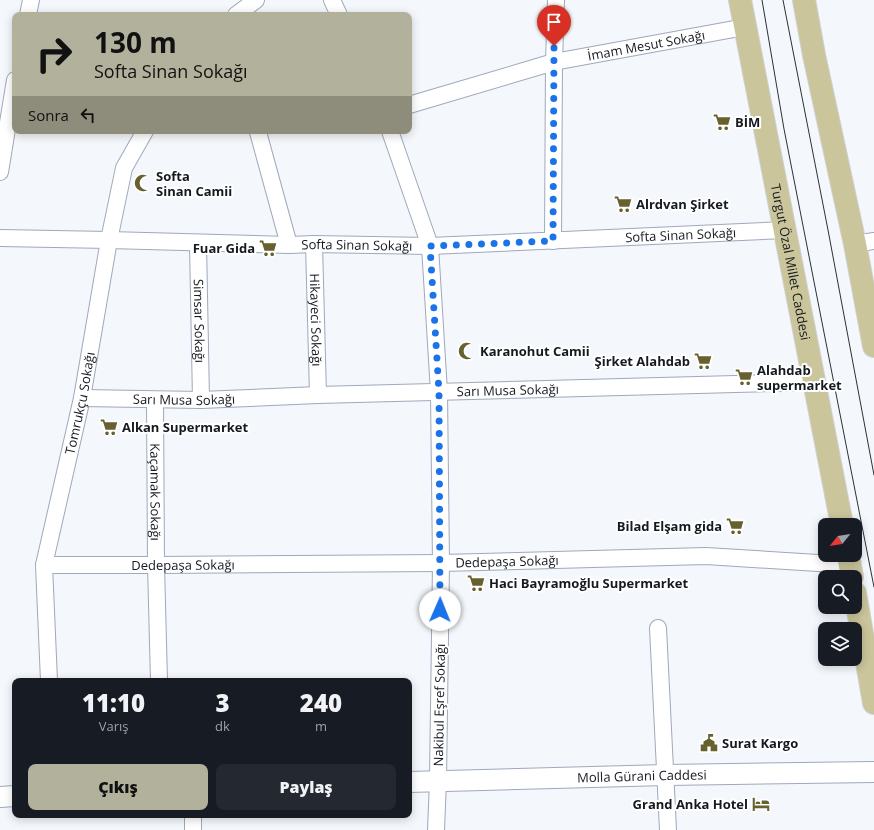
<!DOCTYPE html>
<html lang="tr">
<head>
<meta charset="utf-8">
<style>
	body { margin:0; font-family:"Open Sans",sans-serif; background:#242831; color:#f1f3f6; height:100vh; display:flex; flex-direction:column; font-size:15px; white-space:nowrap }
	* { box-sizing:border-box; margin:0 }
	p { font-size:13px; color:#9ea1a6 }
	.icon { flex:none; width:22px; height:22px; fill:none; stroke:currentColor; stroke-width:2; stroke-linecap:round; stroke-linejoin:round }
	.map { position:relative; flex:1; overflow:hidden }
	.details { position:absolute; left:12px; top:678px; width:400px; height:140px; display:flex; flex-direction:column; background:#171b24; border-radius:8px; box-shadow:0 2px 10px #0003 }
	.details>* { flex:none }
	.banner { position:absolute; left:12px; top:12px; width:400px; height:122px; border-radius:8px; box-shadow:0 2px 10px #0003; background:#b2b19c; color:#111; overflow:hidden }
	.needle { width:26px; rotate:240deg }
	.tools { position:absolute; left:818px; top:518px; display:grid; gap:8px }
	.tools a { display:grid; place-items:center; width:44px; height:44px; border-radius:8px; background:#171b24; box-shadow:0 2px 10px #0003; font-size:20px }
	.pin { position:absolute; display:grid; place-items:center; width:34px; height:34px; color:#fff; margin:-41px -17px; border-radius:50% 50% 50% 0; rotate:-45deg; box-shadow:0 0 4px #0007 }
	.pin .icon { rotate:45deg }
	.me { position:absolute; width:44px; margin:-22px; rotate:1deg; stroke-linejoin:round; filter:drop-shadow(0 0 3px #0008) }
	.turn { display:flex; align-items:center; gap:14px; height:84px; padding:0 16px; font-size:18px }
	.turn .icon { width:52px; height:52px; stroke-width:2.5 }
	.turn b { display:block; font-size:28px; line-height:34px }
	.then { display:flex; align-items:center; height:38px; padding:0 16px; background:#0003; gap:8px; font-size:15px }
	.eta { display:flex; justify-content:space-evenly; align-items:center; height:68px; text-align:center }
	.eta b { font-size:24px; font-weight:800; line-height:28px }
	.cta { display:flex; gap:8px; margin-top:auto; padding:8px 16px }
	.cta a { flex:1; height:46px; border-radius:8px; background:#b2b19c; color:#111; font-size:16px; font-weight:800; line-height:46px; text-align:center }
	.cta a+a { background:#242831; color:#f1f3f6 }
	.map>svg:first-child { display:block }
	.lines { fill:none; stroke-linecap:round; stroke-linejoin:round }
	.minor-casing { stroke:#9ea9bc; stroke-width:18 }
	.tertiary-casing { stroke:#9ea9bc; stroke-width:22 }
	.primary-casing { stroke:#d0d1d2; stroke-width:24 }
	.minor { stroke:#fff; stroke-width:16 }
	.tertiary { stroke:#fff; stroke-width:20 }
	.primary { stroke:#cac59a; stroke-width:22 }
	.tram { stroke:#2d3137; stroke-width:1 }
	.route { stroke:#1a73e8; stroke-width:7; stroke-dasharray:0 12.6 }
	.labels { text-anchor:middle; stroke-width:4; stroke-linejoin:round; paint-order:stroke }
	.street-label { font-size:13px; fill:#151920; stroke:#fff }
	.poi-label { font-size:13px; font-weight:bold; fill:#151920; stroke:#fff; text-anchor:start }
</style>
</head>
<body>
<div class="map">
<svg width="874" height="830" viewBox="0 0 874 830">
	<rect width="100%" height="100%" fill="#f4f7fb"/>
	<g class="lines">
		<!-- minor casing -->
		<g class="minor-casing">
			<g id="minor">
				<path d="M 332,0 L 339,15"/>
				<path d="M 28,15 L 31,0"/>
				<path d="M 236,15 L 256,0"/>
				<path id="s1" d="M 409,105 L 554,62 L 745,27"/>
				<path d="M 260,131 L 258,132 L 289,245"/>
				<path d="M 390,131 L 430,246 L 439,392 L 441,563 L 438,781 L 436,830"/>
				<path d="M 0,172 L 15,80"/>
				<path id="s2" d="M 0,238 L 109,240 L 289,245 L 314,244 L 430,246 L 785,230"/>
				<path d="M 553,241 L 554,62 L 556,0"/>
				<path id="s3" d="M 198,243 L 201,400"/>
				<path id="s4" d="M 314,244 L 318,395"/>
				<path d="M 855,244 L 874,241"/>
				<path id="s5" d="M 82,398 L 201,400 L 318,395 L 814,382"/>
				<path id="s6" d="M 155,400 L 156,565 L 159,681"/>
				<path id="s7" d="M 44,565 L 156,565 L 441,563 L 706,556 L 850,565"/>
				<path d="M 658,628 L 668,830"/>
				<path id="s8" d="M 49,681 L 44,565 L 82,398 L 109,240 L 124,168 L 145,131"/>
				<path d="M 193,815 L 193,830"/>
			</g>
		</g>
		<!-- tertiary casing -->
		<g class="tertiary-casing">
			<g id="tertiary">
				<path id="s9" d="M 409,782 L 666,775 L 874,772"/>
				<path d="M 0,797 L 15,796"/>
			</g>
		</g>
		<!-- primary casing -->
		<g class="primary-casing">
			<g id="primary">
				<path id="s10" d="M 740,0 L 842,525"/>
				<path d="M 804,0 L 814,55 L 855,244 L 874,346"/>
				<path d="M 848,555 L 852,577"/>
				<path d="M 855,593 L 874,703"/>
			</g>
		</g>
		<!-- minor -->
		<use href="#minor" class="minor"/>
		<!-- tertiary -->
		<use href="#tertiary" class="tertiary"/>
		<!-- primary -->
		<use href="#primary" class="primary"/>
		<!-- tram -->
		<path class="tram" d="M 762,0 L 784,129 L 874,587
			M 783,0 L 828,230 L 874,475"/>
	</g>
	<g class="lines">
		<!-- route -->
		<path class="route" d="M 440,610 L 439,392 L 430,246 L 553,241 L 554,46"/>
	</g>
	<!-- icons -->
	<defs>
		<g id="supermarket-bare" transform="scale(1.38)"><path d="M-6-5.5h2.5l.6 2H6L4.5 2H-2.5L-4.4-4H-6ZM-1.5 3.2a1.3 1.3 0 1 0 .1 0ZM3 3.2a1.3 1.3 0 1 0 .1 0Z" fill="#66612e" stroke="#fff" stroke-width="2.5" paint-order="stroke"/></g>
		<g id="mosque-bare" transform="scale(1.38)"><path d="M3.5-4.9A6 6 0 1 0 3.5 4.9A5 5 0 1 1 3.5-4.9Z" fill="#66612e" stroke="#fff" stroke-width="2.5" paint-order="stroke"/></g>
		<g id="civic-bare" transform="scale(1.38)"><path d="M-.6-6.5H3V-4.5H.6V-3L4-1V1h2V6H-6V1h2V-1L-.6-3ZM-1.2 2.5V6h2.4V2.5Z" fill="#66612e" stroke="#fff" stroke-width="2.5" paint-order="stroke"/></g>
		<g id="hotel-bare" transform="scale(1.38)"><path d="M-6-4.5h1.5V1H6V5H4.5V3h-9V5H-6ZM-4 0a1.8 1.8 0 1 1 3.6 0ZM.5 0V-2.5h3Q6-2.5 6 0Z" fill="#66612e" stroke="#fff" stroke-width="2.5" paint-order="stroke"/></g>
	</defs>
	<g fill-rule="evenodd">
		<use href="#supermarket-bare" x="722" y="122"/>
		<use href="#mosque-bare" x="143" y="183"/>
		<use href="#supermarket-bare" x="623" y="204"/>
		<use href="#supermarket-bare" x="268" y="248"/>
		<use href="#mosque-bare" x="467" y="351"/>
		<use href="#supermarket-bare" x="703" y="361"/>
		<use href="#supermarket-bare" x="744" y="377"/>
		<use href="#supermarket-bare" x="109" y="427"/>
		<use href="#supermarket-bare" x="735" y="526"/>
		<use href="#supermarket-bare" x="476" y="583"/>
		<use href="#civic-bare" x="709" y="743"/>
		<use href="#hotel-bare" x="761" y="804"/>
	</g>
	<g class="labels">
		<!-- street labels -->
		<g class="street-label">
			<text dy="5" stroke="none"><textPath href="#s1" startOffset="245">İmam Mesut Sokağı</textPath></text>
			<text dy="5" stroke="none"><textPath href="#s2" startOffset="681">Softa Sinan Sokağı</textPath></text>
			<text dy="5" stroke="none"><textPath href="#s2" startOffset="357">Softa Sinan Sokağı</textPath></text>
			<text dy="5" stroke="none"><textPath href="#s10" startOffset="267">Turgut Özal Millet Caddesi</textPath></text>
			<text dy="5" stroke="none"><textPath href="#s4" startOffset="76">Hikayeci Sokağı</textPath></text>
			<text dy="5" stroke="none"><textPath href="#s3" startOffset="78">Simsar Sokağı</textPath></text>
			<text dy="5" stroke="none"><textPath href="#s5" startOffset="426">Sarı Musa Sokağı</textPath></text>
			<text dy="5" stroke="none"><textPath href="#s5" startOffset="102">Sarı Musa Sokağı</textPath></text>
			<text dy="5" stroke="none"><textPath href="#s8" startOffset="282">Tomrukçu Sokağı</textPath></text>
			<text dy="5" stroke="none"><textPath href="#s6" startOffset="92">Kaçamak Sokağı</textPath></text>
			<text dy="5" stroke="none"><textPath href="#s7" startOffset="463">Dedepaşa Sokağı</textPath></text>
			<text dy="5" stroke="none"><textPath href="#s7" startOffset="139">Dedepaşa Sokağı</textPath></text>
			<text transform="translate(439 705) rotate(-89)" y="5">Nakibul Eşref Sokağı</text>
			<text dy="5" stroke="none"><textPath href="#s9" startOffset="233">Molla Gürani Caddesi</textPath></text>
		</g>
		<!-- poi labels -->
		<g class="poi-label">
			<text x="735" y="127">BİM</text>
			<text x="156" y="181">Softa<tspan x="156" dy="15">Sinan Camii</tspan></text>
			<text x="636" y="209">Alrdvan Şirket</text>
			<text x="255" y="253" text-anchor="end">Fuar Gida</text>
			<text x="480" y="356">Karanohut Camii</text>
			<text x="690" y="366" text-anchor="end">Şirket Alahdab</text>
			<text x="757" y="375">Alahdab<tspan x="757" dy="15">supermarket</tspan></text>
			<text x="122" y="432">Alkan Supermarket</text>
			<text x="722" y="531" text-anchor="end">Bilad Elşam gida</text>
			<text x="489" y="588">Haci Bayramoğlu Supermarket</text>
			<text x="722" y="748">Surat Kargo</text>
			<text x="748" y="809" text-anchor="end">Grand Anka Hotel</text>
		</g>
	</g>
</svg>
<div class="tools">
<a><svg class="needle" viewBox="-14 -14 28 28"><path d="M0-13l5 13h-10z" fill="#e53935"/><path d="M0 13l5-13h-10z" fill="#9ea1a6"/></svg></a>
<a><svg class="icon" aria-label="search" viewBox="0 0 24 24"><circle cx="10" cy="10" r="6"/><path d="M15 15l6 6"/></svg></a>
<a><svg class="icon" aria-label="layers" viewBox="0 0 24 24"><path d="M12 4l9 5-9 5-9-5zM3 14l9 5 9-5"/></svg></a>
</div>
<div class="pin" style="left:554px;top:46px;background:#d93025"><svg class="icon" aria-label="arrive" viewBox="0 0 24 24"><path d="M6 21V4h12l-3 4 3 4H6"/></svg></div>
<svg class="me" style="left:440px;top:610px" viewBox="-20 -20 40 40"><circle r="19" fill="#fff"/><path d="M0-13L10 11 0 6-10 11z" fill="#1a73e8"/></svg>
<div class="banner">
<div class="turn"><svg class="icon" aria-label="right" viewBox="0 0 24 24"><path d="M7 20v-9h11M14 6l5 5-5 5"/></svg><div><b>130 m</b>Softa Sinan Sokağı</div></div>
<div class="then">Sonra<svg class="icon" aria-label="left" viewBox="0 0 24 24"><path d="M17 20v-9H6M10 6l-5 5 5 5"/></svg></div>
</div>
<section class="details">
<div class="eta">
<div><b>11:10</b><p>Varış</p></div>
<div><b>3</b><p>dk</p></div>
<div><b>240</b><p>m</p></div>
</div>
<div class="cta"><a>Çıkış</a><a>Paylaş</a></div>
</section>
</div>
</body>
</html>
